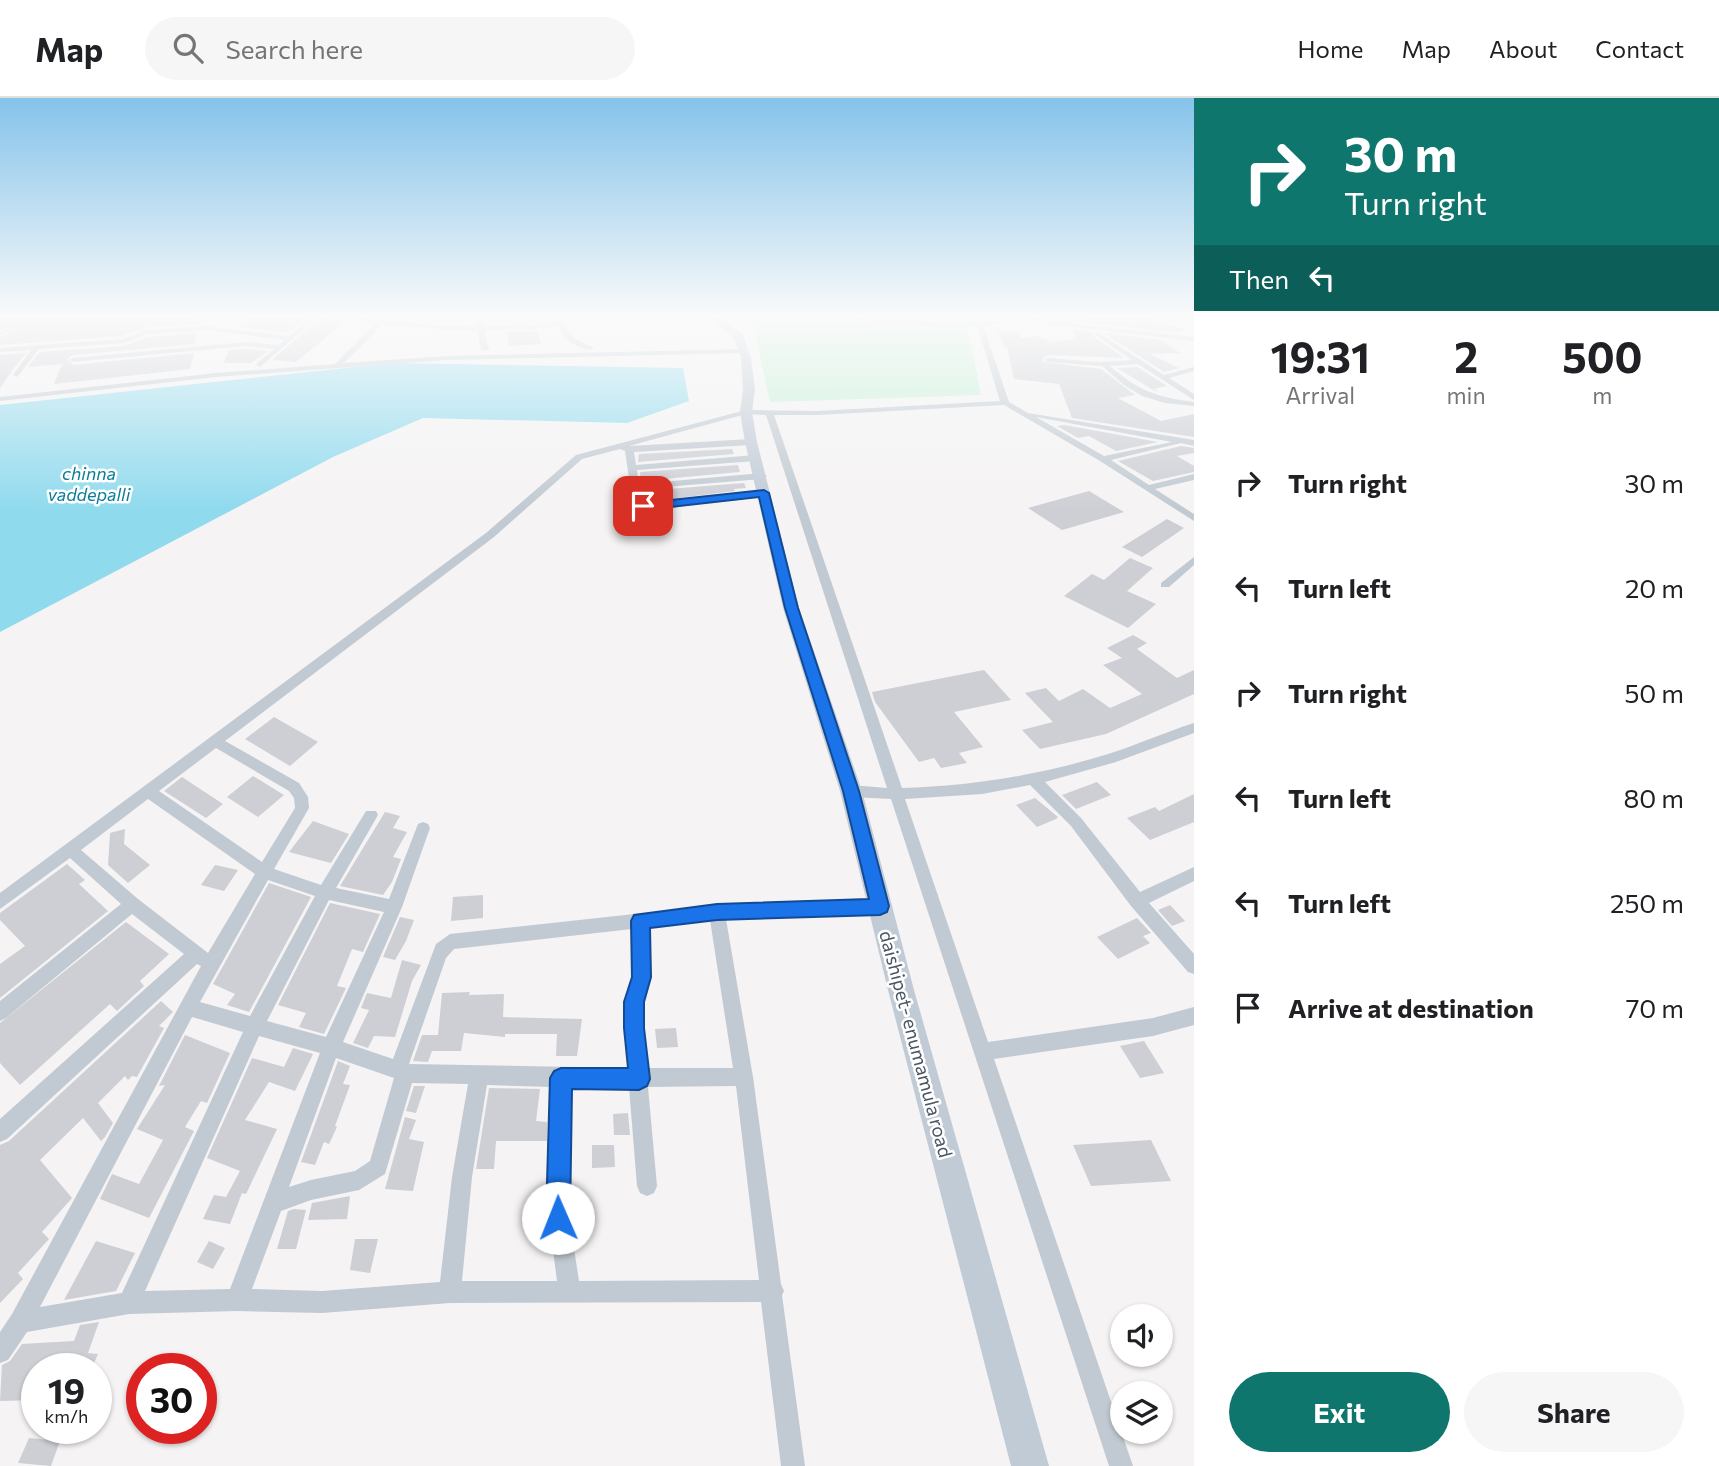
<!DOCTYPE html>
<html lang="en">
<head>
<meta charset="utf-8">
<style>
	body { margin:0; font-family:Commissioner,sans-serif; background:#f6f6f6; color:#202124; height:100vh; display:flex; flex-direction:column; font-size:26px; white-space:nowrap }
	* { box-sizing:border-box; margin:0 }
	p { font-size:23px; color:#757577 }
	.icon { flex:none; width:38px; height:38px; fill:none; stroke:currentColor; stroke-width:2; stroke-linecap:round; stroke-linejoin:round }
	.map { position:relative; flex:1; overflow:hidden }
	.side { display:flex; flex-direction:column; background:#fff; width:525px }
	.side>* { flex:none }
	.hud { background:#0f766e; color:#fff; overflow:hidden }
	.tools { position:absolute; left:1110px; top:1206px; display:grid; gap:14px }
	.tools a { display:grid; place-items:center; width:63px; height:63px; border-radius:50%; background:#fff; box-shadow:0 2px 5px #0004; font-size:35px }
	.speed { position:absolute; left:21px; top:1255px; display:flex; gap:14px; font-size:35px; font-weight:700; text-align:center }
	.speed>* { display:grid; place-content:center; width:91px; height:91px; border-radius:50%; background:#fff; box-shadow:0 2px 5px #0004; line-height:1 }
	.speed small { font-size:18px; font-weight:400 }
	.speed .limit { border:10px solid #d22; background:#fff; color:#111 }
	.pin { position:absolute; display:grid; place-items:center; width:60px; height:60px; color:#fff; margin:-30px; border-radius:14px; box-shadow:0 4px 10px #0006 }
	.me { position:absolute; width:77px; margin:-38px; rotate:359deg; stroke-linejoin:round; filter:drop-shadow(0 0 5px #0008) }
	.turn { display:flex; align-items:center; gap:24px; height:147px; padding:0 35px; font-size:32px }
	.turn .icon { width:91px; height:91px; stroke-width:2.5 }
	.turn b { display:block; font-size:49px; line-height:60px }
	.then { display:flex; align-items:center; height:66px; padding:0 35px; background:#0003; gap:14px; font-size:26px }
	.eta { display:flex; justify-content:space-evenly; align-items:center; height:119px; text-align:center }
	.eta b { font-size:42px; font-weight:700; line-height:49px }
	.action { display:flex; gap:14px; margin-top:auto; padding:14px 35px }
	.action a { flex:1; height:80px; border-radius:42px; background:#0f766e; color:#fff; font-size:28px; font-weight:700; line-height:80px; text-align:center }
	.action a+a { background:#f6f6f6; color:#202124 }
	ul { padding:0; list-style:none }
	li { display:flex; align-items:center; gap:21px; height:105px; padding:0 35px }
	li div { flex:1 }
	li b { display:block; font-size:26px }
	li em { font-style:normal }
	header { display:flex; align-items:center; gap:42px; box-sizing:border-box; height:98px; padding:0 35px; background:#fff; border-bottom:2px solid #e0e0e0 }
	header strong { font-size:33px }
	nav { display:flex; gap:38px; margin-inline-start:auto; font-size:24px }
	.search { width:490px; height:63px; background:#f6f6f6; display:flex; align-items:center; gap:18px; box-sizing:border-box; padding:0 24px; border-radius:38px; color:#757577; font-size:26px }
	main { display:flex; flex:1; min-height:0 }
	.map>svg:first-child { display:block }
	.green { fill:#c3f1d5 }
	.water { fill:#90daee }
	.building { fill:#cdcfd5 }
	.lines { fill:none; stroke-linecap:round; stroke-linejoin:round }
	.street { fill:#c1cad2; fill-rule:evenodd }
	.secondary { fill:#c1cbd6; fill-rule:evenodd }
	.route { fill:#1a73e8; stroke:#114b97; stroke-width:2 }
	.labels { text-anchor:middle; stroke-width:5; stroke-linejoin:round; paint-order:stroke }
	.far-water-label { font-size:18px; font-style:italic; fill:#0c7c9b; stroke:#fff }
	.street-label { font-size:19px; fill:#4a5661; stroke:#fff }
</style>
</head>
<body>
<header>
<strong>Map</strong>
<div class="search"><svg class="icon" aria-label="search" viewBox="0 0 24 24"><circle cx="10" cy="10" r="6"/><path d="M15 15l6 6"/></svg>Search here</div>
<nav><a>Home</a><a>Map</a><a>About</a><a>Contact</a></nav>
</header>
<main>
<div class="map">
<svg width="1194" height="1368" viewBox="0 0 1194 1368">
	<rect width="100%" height="100%" fill="#f5f3f3"/>
	<!-- green -->
	<path class="green" d="M 752,220 L 868,220 L 968,229 L 981,297 L 770,304 Z"/>
	<!-- water -->
	<path class="water" d="M 392,265 L 683,270 L 689,303 L 627,325 L 423,320 L 333,359 L 0,534 L 0,307 Z"/>
	<!-- building -->
	<path class="building" d="M 0,220 L 199,220 L 198,226 L 147,229 L 122,238 L 0,247 L 0,239 L 10,236 L 0,231 Z
		M 250,220 L 306,220 L 288,235 L 238,229 Z
		M 320,220 L 346,223 L 296,264 L 272,262 Z
		M 1092,220 L 1149,220 L 1186,232 L 1175,234 L 1079,224 Z
		M 1073,232 L 1092,234 L 1093,238 L 1124,260 L 1048,257 L 1042,261 L 1043,264 L 1101,271 L 1135,297 L 1118,300 L 1161,323 L 1194,316 L 1194,339 L 1072,320 L 1059,286 L 1014,281 L 1007,249 L 1004,249 L 998,233 L 1015,233 L 1021,240 L 1038,238 L 1051,244 L 1075,241 Z
		M 507,233 L 538,233 L 541,246 L 509,248 Z
		M 196,235 L 195,246 L 73,257 L 67,261 L 73,267 L 194,255 L 190,271 L 54,286 L 62,266 L 28,269 L 40,254 L 124,248 L 149,239 Z
		M 1104,235 L 1160,242 L 1180,255 L 1150,256 L 1179,270 L 1164,274 Z
		M 246,251 L 268,253 L 251,265 L 224,265 L 229,252 Z
		M 26,255 L 14,270 L 0,290 L 0,257 Z
		M 1137,269 L 1167,288 L 1154,291 L 1158,293 L 1155,293 L 1117,270 Z
		M 1064,327 L 1158,344 L 1116,353 L 1089,338 L 1078,340 L 1057,328 Z
		M 1181,348 L 1194,350 L 1194,355 L 1177,358 L 1194,368 L 1194,374 L 1153,383 L 1118,363 Z
		M 732,351 L 734,356 L 638,364 L 638,362 L 639,356 Z
		M 738,367 L 740,374 L 641,383 L 640,374 Z
		M 744,385 L 746,390 L 734,391 L 735,393 L 654,403 L 643,401 L 643,393 Z
		M 1089,393 L 1124,414 L 1062,432 L 1028,410 Z
		M 1167,421 L 1184,430 L 1142,459 L 1122,449 Z
		M 1130,460 L 1153,470 L 1127,493 L 1156,506 L 1128,530 L 1064,498 L 1092,476 L 1104,482 Z
		M 1133,537 L 1147,545 L 1137,551 L 1177,580 L 1194,572 L 1194,596 L 1106,636 L 1040,651 L 1022,632 L 1053,624 L 1025,595 L 1046,590 L 1059,603 L 1083,591 L 1110,610 L 1142,596 L 1103,567 L 1122,560 L 1107,550 Z
		M 984,572 L 1011,602 L 954,614 L 983,649 L 959,655 L 967,665 L 941,670 L 934,660 L 919,664 L 875,604 L 872,594 Z
		M 274,619 L 318,644 L 290,668 L 245,641 Z
		M 253,678 L 284,697 L 258,719 L 227,699 Z
		M 182,679 L 223,706 L 206,720 L 164,693 Z
		M 1097,684 L 1111,697 L 1076,711 L 1062,697 Z
		M 1194,696 L 1194,724 L 1150,742 L 1127,720 L 1155,709 L 1159,713 Z
		M 1035,700 L 1058,719 L 1056,721 L 1037,729 L 1016,707 Z
		M 385,714 L 400,718 L 393,730 L 407,734 L 393,759 L 401,761 L 392,784 L 383,797 L 340,788 Z
		M 313,723 L 349,736 L 331,765 L 289,754 Z
		M 125,731 L 124,746 L 150,767 L 128,785 L 108,767 L 110,735 Z
		M 67,766 L 85,782 L 79,786 L 108,813 L 0,900 L 0,866 L 25,848 L 0,822 L 0,815 Z
		M 215,767 L 238,772 L 224,793 L 201,787 Z
		M 269,785 L 311,799 L 249,914 L 227,907 L 235,896 L 213,886 Z
		M 483,797 L 483,820 L 451,823 L 453,799 Z
		M 330,805 L 380,816 L 363,854 L 352,851 L 337,888 L 346,890 L 324,936 L 299,929 L 306,915 L 278,907 Z
		M 1170,807 L 1185,823 L 1172,828 L 1158,812 Z
		M 400,819 L 414,822 L 406,843 L 395,862 L 383,859 Z
		M 1137,820 L 1151,835 L 1143,838 L 1150,845 L 1118,861 L 1097,839 Z
		M 126,824 L 169,856 L 140,883 L 144,888 L 117,913 L 110,906 L 20,987 L 0,965 L 0,925 Z
		M 402,862 L 421,867 L 412,883 L 395,939 L 374,938 L 368,950 L 353,945 L 369,912 L 361,910 L 367,895 L 391,900 Z
		M 470,894 L 469,897 L 504,896 L 503,919 L 582,921 L 577,958 L 556,958 L 557,936 L 505,936 L 505,939 L 464,935 L 461,953 L 432,953 L 428,964 L 413,963 L 422,937 L 438,937 L 442,895 Z
		M 161,903 L 173,914 L 159,928 L 164,930 L 137,979 L 132,978 L 128,982 L 125,978 L 98,1005 L 113,1025 L 105,1039 L 101,1043 L 83,1020 L 40,1062 L 72,1100 L 42,1134 L 49,1141 L 18,1175 L 23,1181 L 0,1205 L 0,1047 L 9,1043 Z
		M 676,930 L 678,949 L 657,950 L 655,931 Z
		M 185,937 L 230,955 L 207,1005 L 201,1003 L 185,1029 L 194,1033 L 149,1120 L 100,1101 L 112,1076 L 139,1086 L 163,1042 L 137,1031 L 165,987 L 159,988 Z
		M 1144,943 L 1164,975 L 1140,980 L 1120,948 Z
		M 293,950 L 313,956 L 295,993 L 269,984 L 245,1022 L 277,1031 L 246,1096 L 242,1095 L 230,1126 L 203,1121 L 214,1097 L 226,1099 L 240,1073 L 207,1060 L 252,960 L 284,969 Z
		M 338,963 L 350,968 L 343,986 L 350,987 L 335,1028 L 337,1029 L 329,1046 L 324,1044 L 315,1067 L 301,1064 Z
		M 414,988 L 425,988 L 416,1015 L 406,1013 Z
		M 489,990 L 540,991 L 536,1023 L 547,1024 L 547,1043 L 496,1043 L 494,1071 L 476,1071 Z
		M 628,1015 L 630,1037 L 614,1037 L 613,1016 Z
		M 405,1019 L 416,1022 L 409,1041 L 424,1044 L 413,1093 L 385,1091 Z
		M 1151,1042 L 1171,1083 L 1091,1088 L 1073,1047 Z
		M 592,1047 L 614,1047 L 615,1069 L 592,1070 Z
		M 350,1098 L 347,1121 L 308,1122 L 312,1105 Z
		M 294,1111 L 306,1112 L 296,1151 L 277,1151 L 288,1113 Z
		M 355,1141 L 378,1141 L 370,1175 L 350,1172 Z
		M 96,1143 L 135,1155 L 116,1193 L 64,1202 Z
		M 209,1143 L 225,1150 L 213,1171 L 197,1164 Z
		M 99,1224 L 88,1255 L 98,1256 L 92,1270 L 37,1270 L 37,1302 L 0,1303 L 2,1267 L 10,1263 L 22,1246 L 74,1243 L 80,1227 Z
		M 29,1340 L 60,1343 L 51,1368 L 18,1365 Z"/>
	<g class="lines">
		<!-- street -->
		<path class="street" d="M 310,220 L 317,220 L 260,269 L 256,267 L 257,265 L 274,251 L 246,248 L 73,264 L 69,262 L 73,260 L 246,244 L 278,247 L 285,242 L 206,232 L 148,236 L 124,245 L 39,251 L 17,279 L 13,277 L 31,252 L 0,254 L 0,250 L 123,241 L 147,232 L 206,228 L 289,238 Z
			M 345,220 C 389,220 433,230 476,228 L 475,220 L 481,220 L 483,228 L 523,226 L 524,220 L 530,220 L 529,228 L 557,224 L 556,220 L 562,220 C 567,240 578,242 594,250 L 590,252 C 575,248 564,244 558,228 L 527,232 L 524,230 L 484,232 L 489,251 L 485,253 L 481,251 L 477,232 L 459,233 L 383,226 L 344,265 L 447,258 L 744,251 L 748,253 L 744,255 L 447,262 L 216,279 L 0,303 L 0,299 L 216,275 L 335,266 L 376,225 Z
			M 1032,221 L 1194,239 L 1194,243 L 1030,224 Z
			M 980,225 L 983,227 L 1009,304 L 1028,315 L 1194,342 L 1194,348 L 1181,345 L 1111,362 L 1149,387 L 1194,376 L 1194,382 L 1155,391 L 1194,416 L 1194,423 L 1100,363 L 1004,307 L 818,317 L 774,317 L 902,690 C 973,688 1040,677 1108,656 C 1137,647 1165,634 1194,625 L 1194,635 L 1116,664 L 1045,684 L 1081,720 L 1140,794 L 1194,769 L 1194,783 L 1149,805 L 1194,856 L 1194,876 L 1188,874 L 1131,808 L 1071,728 L 1030,687 L 982,696 L 905,701 L 988,944 L 1153,920 L 1194,909 L 1194,927 L 1153,938 L 994,961 L 1133,1368 L 1109,1368 L 891,701 L 851,699 L 846,697 L 844,693 L 846,689 L 851,687 L 887,690 L 766,317 L 746,316 L 629,348 L 751,341 L 755,344 L 751,347 L 634,354 L 636,367 L 755,357 L 759,360 L 755,363 L 637,372 L 639,386 L 762,375 L 767,378 L 762,381 L 640,391 L 641,403 L 658,406 L 764,392 L 769,395 L 767,397 L 658,412 L 632,405 L 630,391 L 627,389 L 630,387 L 625,353 L 620,351 L 582,361 L 494,439 L 225,643 L 299,685 L 308,699 L 309,710 L 274,771 L 321,787 L 366,713 L 376,713 L 378,717 L 336,790 L 389,801 L 418,726 L 423,724 L 428,726 L 430,730 L 402,809 L 343,944 L 393,961 L 436,846 L 450,836 L 717,807 L 880,801 L 886,803 L 888,808 L 886,813 L 880,815 L 726,821 L 753,979 L 781,1186 L 784,1193 L 782,1197 L 805,1368 L 781,1368 L 761,1204 L 450,1205 L 322,1215 L 237,1213 L 129,1216 L 27,1234 L 8,1262 L 0,1265 L 0,1234 L 12,1216 L 201,868 L 197,866 L 7,1041 L 0,1044 L 0,1021 L 184,856 L 132,816 L 6,920 L 0,923 L 0,903 L 121,806 L 70,760 L 0,811 L 0,795 L 486,435 L 576,357 L 746,312 L 818,313 L 1000,303 L 977,227 ZM 1036,319 L 1172,344 L 1104,358 ZM 216,650 L 289,693 L 294,700 L 295,710 L 262,764 L 159,693 ZM 148,701 L 255,776 L 208,855 L 138,801 L 81,752 ZM 268,782 L 315,798 L 250,918 L 200,904 ZM 329,802 L 384,814 L 326,939 L 267,923 ZM 710,822 L 733,970 L 647,970 L 643,904 L 651,879 L 648,829 ZM 632,831 L 633,879 L 625,904 L 628,970 L 409,966 L 446,860 L 454,851 ZM 192,919 L 243,934 L 122,1195 L 40,1209 ZM 259,938 L 320,955 L 230,1191 L 145,1193 ZM 336,960 L 394,980 L 370,1063 L 355,1073 L 311,1082 L 289,1089 ZM 412,985 L 468,986 L 452,1079 L 440,1184 L 322,1193 L 252,1191 L 281,1113 L 311,1102 L 359,1092 L 385,1076 ZM 487,987 L 551,989 L 547,1105 L 557,1183 L 462,1183 L 472,1079 ZM 736,988 L 759,1182 L 579,1183 L 567,1105 L 570,989 L 629,989 L 637,1088 L 640,1095 L 647,1098 L 654,1095 L 657,1088 L 648,989 Z
			M 0,233 L 8,235 L 0,237 Z
			M 1096,233 L 1164,277 L 1194,269 L 1194,273 L 1169,280 L 1194,296 L 1194,302 L 1138,266 L 1110,268 C 1139,293 1156,299 1194,304 L 1194,308 L 1165,305 L 1142,298 L 1124,287 L 1102,268 L 1048,264 L 1044,262 L 1048,260 L 1098,264 L 1132,262 L 1094,236 Z
			M 1194,459 L 1194,467 L 1169,489 L 1161,489 L 1161,485 Z"/>
		<!-- secondary -->
		<path class="secondary" d="M 710,220 L 722,220 L 743,237 L 751,260 L 755,291 L 752,314 L 757,344 L 799,510 L 862,693 L 914,892 L 1049,1368 L 1011,1368 L 888,892 L 840,693 L 783,510 L 745,344 L 740,314 L 743,291 L 741,260 L 734,240 Z
			M 831,220 L 950,224 L 1066,220 L 950,230 Z"/>
	</g>
	<!-- sky -->
	<linearGradient id="sky" x2="0" y2="1"><stop stop-color="#85c3ea"/><stop offset="0.53" stop-color="#fafafa"/><stop offset="1" stop-color="#fafafa" stop-opacity="0"/></linearGradient>
	<rect width="1194" height="412" fill="url(#sky)"/>
	<!-- route -->
	<path class="route" d="M 764,392 L 769,395 L 798,510 L 859,693 L 889,808 L 887,814 L 880,817 L 717,822 L 650,830 L 651,879 L 644,904 L 644,930 L 650,981 L 647,988 L 639,992 L 572,991 L 570,1120 L 566,1128 L 558,1132 L 550,1128 L 546,1120 L 550,980 L 554,973 L 561,970 L 628,970 L 624,930 L 624,904 L 632,879 L 631,823 L 634,817 L 717,806 L 869,801 L 843,693 L 785,510 L 759,399 L 643,412 L 637,408 L 643,405 Z"/>
	<g class="labels">
		<!-- far-water labels -->
		<g class="far-water-label">
			<text x="89" y="382">chinna<tspan x="89" dy="21">vaddepalli</tspan></text>
		</g>
		<!-- street labels -->
		<g class="street-label">
			<text transform="translate(916 946) rotate(75)" y="7">daishipet- enumamula road</text>
		</g>
	</g>
</svg>
<div class="tools">
<a><svg class="icon" aria-label="sound" viewBox="0 0 24 24"><path d="M4 9h4l5-4v14l-5-4H4zM17 9q2 3 0 6"/></svg></a>
<a><svg class="icon" aria-label="layers" viewBox="0 0 24 24"><path d="M12 4l9 5-9 5-9-5zM3 14l9 5 9-5"/></svg></a>
</div>
<div class="speed"><div>19<small>km/h</small></div><div class="limit">30</div></div>
<div class="pin" style="left:643px;top:408px;background:#d93025"><svg class="icon" aria-label="arrive" viewBox="0 0 24 24"><path d="M6 21V4h12l-3 4 3 4H6"/></svg></div>
<svg class="me" style="left:558px;top:1120px" viewBox="-20 -20 40 40"><circle r="19" fill="#fff"/><path d="M0-13L10 11 0 6-10 11z" fill="#1a73e8"/></svg>
</div>
<section class="side">
<div class="hud">
<div class="turn"><svg class="icon" aria-label="right" viewBox="0 0 24 24"><path d="M7 20v-9h11M14 6l5 5-5 5"/></svg><div><b>30 m</b>Turn right</div></div>
<div class="then">Then<svg class="icon" aria-label="left" viewBox="0 0 24 24"><path d="M17 20v-9H6M10 6l-5 5 5 5"/></svg></div>
</div>
<div class="eta">
<div><b>19:31</b><p>Arrival</p></div>
<div><b>2</b><p>min</p></div>
<div><b>500</b><p>m</p></div>
</div>
<ul>
<li><svg class="icon" aria-label="right" viewBox="0 0 24 24"><path d="M7 20v-9h11M14 6l5 5-5 5"/></svg><div><b>Turn right</b></div><em>30 m</em></li>
<li><svg class="icon" aria-label="left" viewBox="0 0 24 24"><path d="M17 20v-9H6M10 6l-5 5 5 5"/></svg><div><b>Turn left</b></div><em>20 m</em></li>
<li><svg class="icon" aria-label="right" viewBox="0 0 24 24"><path d="M7 20v-9h11M14 6l5 5-5 5"/></svg><div><b>Turn right</b></div><em>50 m</em></li>
<li><svg class="icon" aria-label="left" viewBox="0 0 24 24"><path d="M17 20v-9H6M10 6l-5 5 5 5"/></svg><div><b>Turn left</b></div><em>80 m</em></li>
<li><svg class="icon" aria-label="left" viewBox="0 0 24 24"><path d="M17 20v-9H6M10 6l-5 5 5 5"/></svg><div><b>Turn left</b></div><em>250 m</em></li>
<li><svg class="icon" aria-label="arrive" viewBox="0 0 24 24"><path d="M6 21V4h12l-3 4 3 4H6"/></svg><div><b>Arrive at destination</b></div><em>70 m</em></li>
</ul>
<div class="action"><a>Exit</a><a>Share</a></div>
</section>
</main>
</body>
</html>
